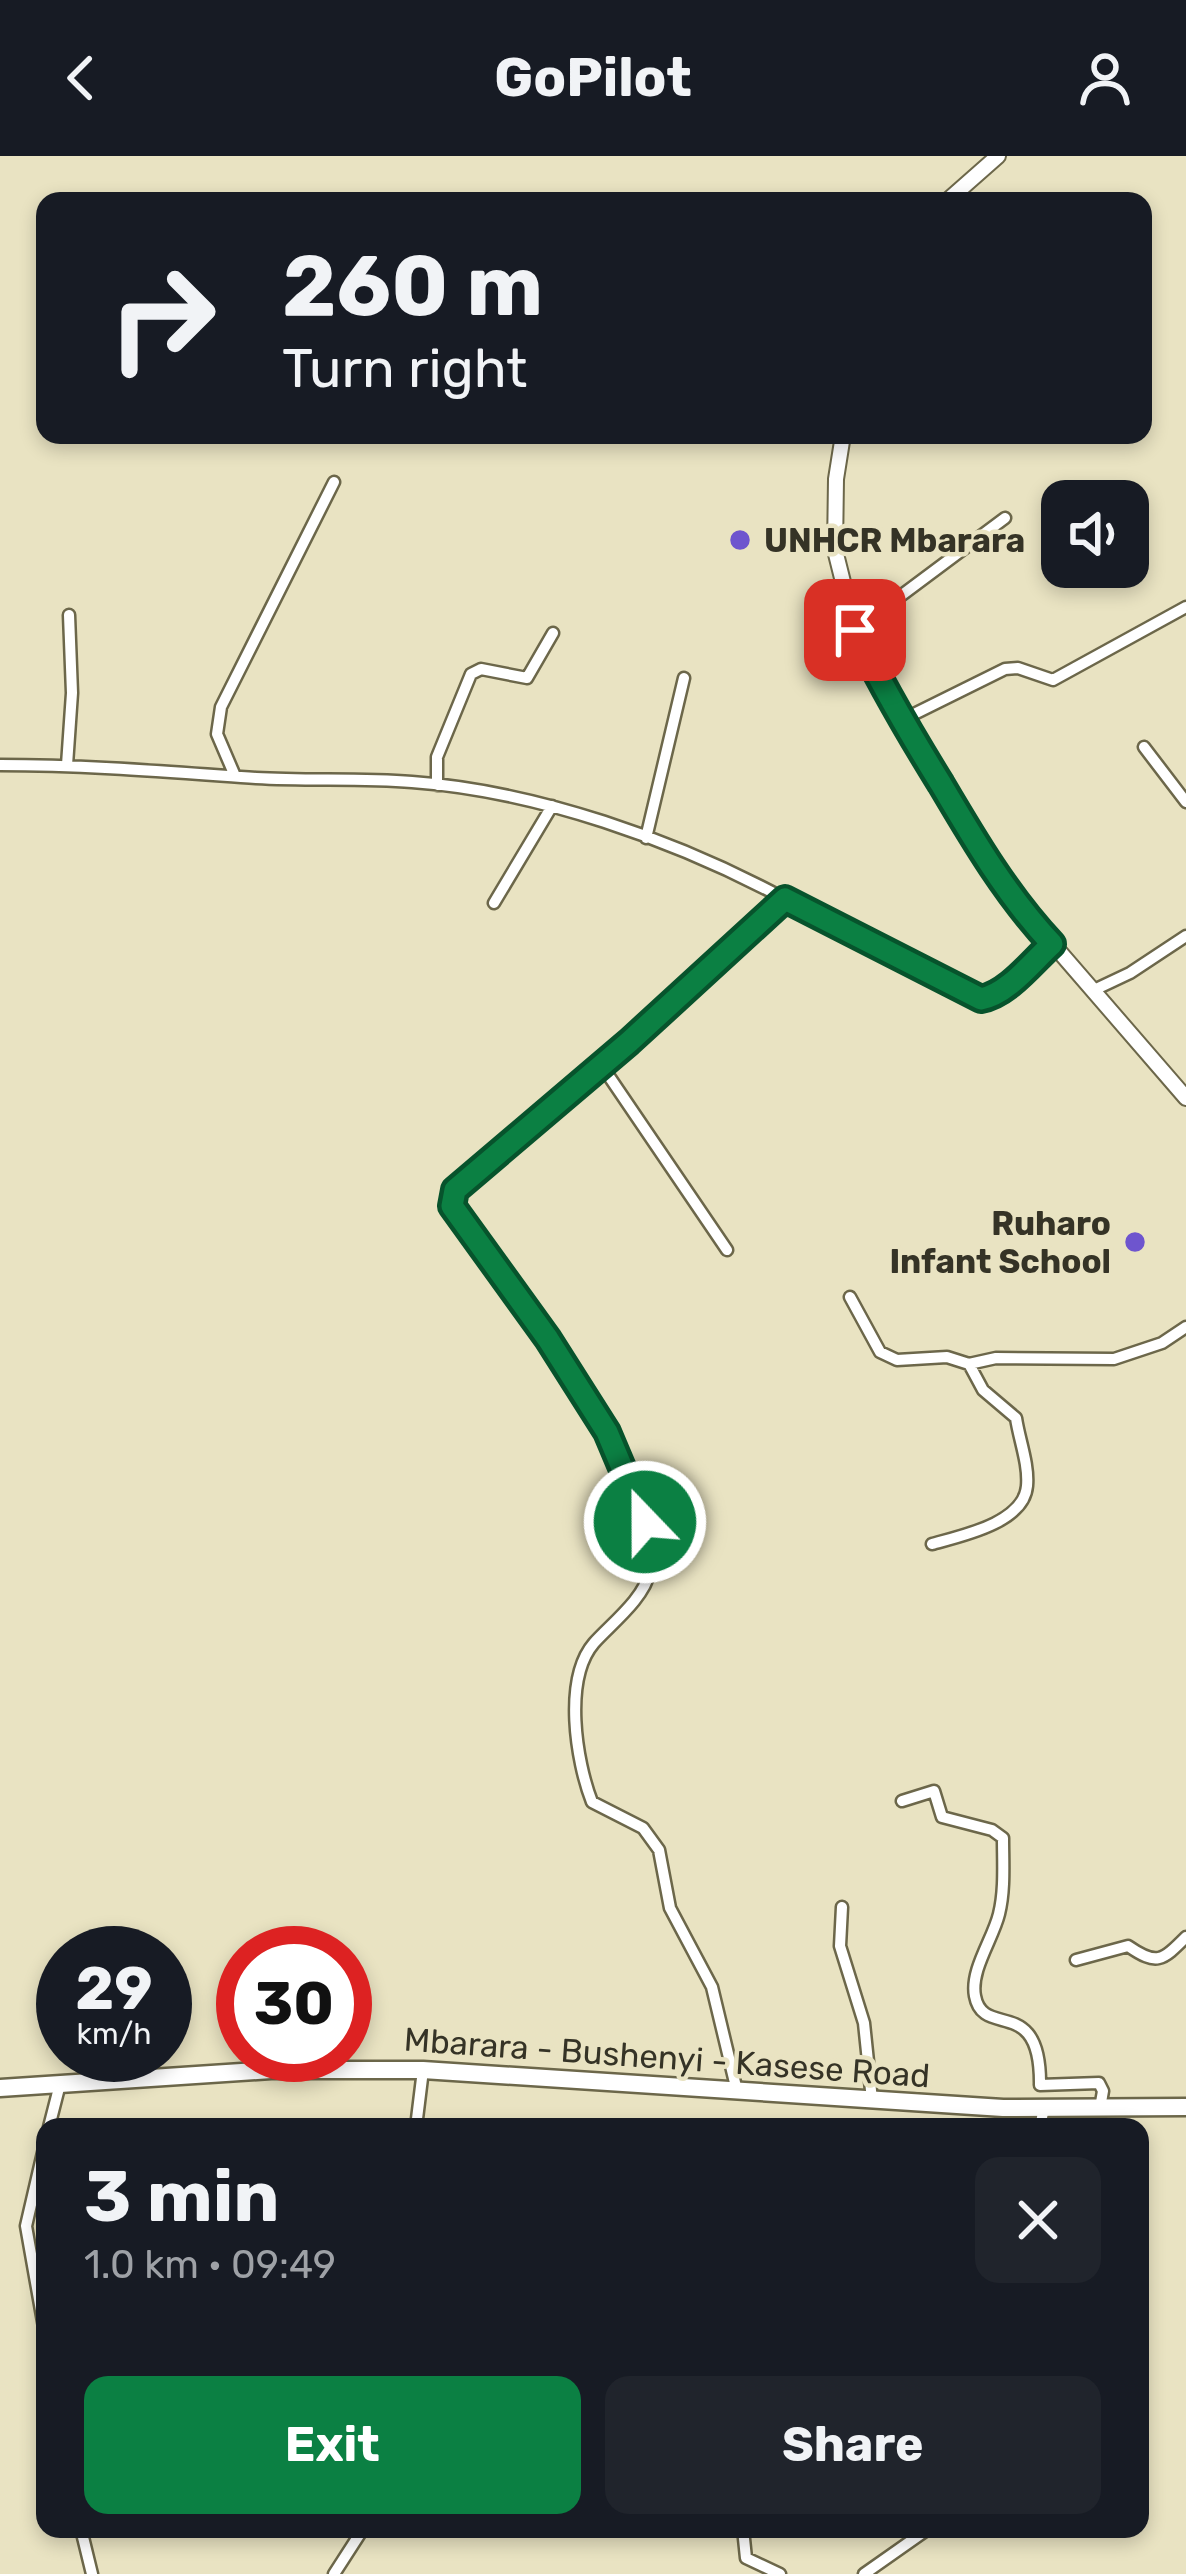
<!DOCTYPE html>
<html lang="en">
<head>
<meta charset="utf-8">
<style>
	body { margin:0; font-family:Rubik,sans-serif; background:#20242c; color:#f1f3f6; height:100vh; display:flex; flex-direction:column; font-size:45px; white-space:nowrap }
	* { box-sizing:border-box; margin:0 }
	p { font-size:39px; color:#9ea1a6 }
	.icon { flex:none; width:66px; height:66px; fill:none; stroke:currentColor; stroke-width:2; stroke-linecap:round; stroke-linejoin:round }
	.map { position:relative; flex:1; overflow:hidden }
	.side { position:absolute; left:36px; top:1962px; width:1113px; height:420px; display:flex; flex-direction:column; background:#171b24; border-radius:24px; box-shadow:0 6px 18px #0003 }
	.side>* { flex:none }
	.guide { position:absolute; left:36px; top:36px; width:1116px; height:252px; border-radius:24px; box-shadow:0 6px 18px #0003; background:#171b24; color:#f1f3f6; overflow:hidden }
	.buttons { position:absolute; left:1041px; top:324px; display:grid; gap:24px }
	.buttons a { display:grid; place-items:center; width:108px; height:108px; border-radius:24px; background:#171b24; box-shadow:0 6px 18px #0003; font-size:60px }
	.speed { position:absolute; left:36px; top:1770px; display:flex; gap:24px; font-size:60px; font-weight:700; text-align:center }
	.speed>* { display:grid; place-content:center; width:156px; height:156px; border-radius:50%; background:#171b24; box-shadow:0 6px 18px #0003; line-height:1 }
	.speed small { font-size:30px; font-weight:400 }
	.speed .limit { border:18px solid #d22; background:#fff; color:#111 }
	.pin { position:absolute; display:grid; place-items:center; width:102px; height:102px; color:#fff; margin:-51px; border-radius:24px; box-shadow:0 6px 18px #0006 }
	.me { position:absolute; width:132px; margin:-66px; rotate:338deg; stroke-linejoin:round; filter:drop-shadow(0 0 9px #0008) }
	.turn { display:flex; align-items:center; gap:42px; height:252px; padding:0 48px; font-size:54px }
	.turn .icon { width:156px; height:156px; stroke-width:2.5 }
	.turn b { display:block; font-size:84px; line-height:102px }
	.round { display:grid; place-items:center; flex:none; width:126px; height:126px; border-radius:24px; background:#20242c }
	.summary { display:flex; align-items:center; justify-content:space-between; height:204px; padding:0 48px }
	h1 { font-size:72px; font-weight:700; line-height:90px }
	.action { display:flex; gap:24px; margin-top:auto; padding:24px 48px }
	.action a { flex:1; height:138px; border-radius:24px; background:#0b8043; color:#fff; font-size:48px; font-weight:700; line-height:138px; text-align:center }
	.action a+a { background:#20242c; color:#f1f3f6 }
	header { display:flex; justify-content:space-between; align-items:center; height:156px; padding:0 48px; background:#171b24; font-size:54px; font-weight:700 }
	.map>svg:first-child { display:block }
	.lines { fill:none; stroke-linecap:round; stroke-linejoin:round }
	.minor-casing { stroke:#6c674a; stroke-width:15 }
	.tertiary-casing { stroke:#6c674a; stroke-width:18 }
	.primary-casing { stroke:#6c674a; stroke-width:21 }
	.minor { stroke:#fff; stroke-width:10 }
	.tertiary { stroke:#fff; stroke-width:14 }
	.primary { stroke:#fff; stroke-width:16 }
	.route-casing { stroke:#07532c; stroke-width:30 }
	.route { stroke:#0b8043; stroke-width:21 }
	.poi-dot { fill:#6e55ce; stroke:#e9e3c2; stroke-width:4.5 }
	.labels { text-anchor:middle; stroke-width:9; stroke-linejoin:round; paint-order:stroke }
	.poi-label { font-size:33px; font-weight:bold; fill:#353326; stroke:#e9e3c2; text-anchor:start }
	.street-label { font-size:33px; fill:#353326; stroke:#e9e3c2 }
</style>
</head>
<body>
<header><svg class="icon" aria-label="back" viewBox="0 0 24 24"><path d="M15 5l-7 7 7 7"/></svg>GoPilot<svg class="icon" aria-label="person" viewBox="0 0 24 24"><circle cx="12" cy="8" r="4"/><path d="M4 21q1-7 8-7t8 7"/></svg></header>
<div class="map">
<svg width="1186" height="2418" viewBox="0 0 1186 2418">
	<rect width="100%" height="100%" fill="#e9e3c2"/>
	<g class="lines">
		<!-- minor casing -->
		<g class="minor-casing">
			<path id="minor" d="M 855,474 L 1005,362
				M 902,564 L 1005,513 L 1018,512 L 1053,524 L 1186,451
				M 1144,591 L 1186,646
				M 0,609 C 86,609 170,616 256,622 C 308,625 360,622 412,626 C 537,635 675,684 785,743
				M 67,609 L 72,537 L 69,459
				M 235,620 L 217,578 L 221,551 L 334,326
				M 437,629 L 437,601 L 471,518 L 481,513 L 527,522 L 553,477
				M 646,682 L 684,522
				M 494,747 L 552,650
				M 1094,834 L 1130,817 L 1186,780
				M 602,910 L 727,1094
				M 850,1141 L 880,1196 L 897,1204 L 947,1201 L 969,1208 L 996,1202 L 1114,1203 L 1162,1187 L 1186,1171
				M 932,1388 C 961,1380 1024,1367 1027,1330 C 1029,1308 1019,1283 1016,1262 L 983,1234 L 969,1208
				M 902,1645 L 934,1635 L 942,1661 L 992,1674 L 1003,1682 C 1003,1707 1005,1734 999,1758 C 993,1783 970,1814 975,1840 C 983,1884 1041,1837 1040,1929 L 1099,1927 L 1103,1935 L 1100,1952
				M 842,1751 L 840,1790 L 864,1867 L 872,1944
				M 1076,1804 L 1128,1790 C 1157,1810 1162,1805 1186,1781
				M 737,1935 L 712,1831 L 670,1752 L 659,1694 L 643,1672 L 592,1646 C 576,1605 563,1523 594,1487 C 612,1467 644,1443 650,1415 C 668,1331 503,1119 452,1050 L 451,1040 L 629,886 L 785,743 L 981,843 C 1008,838 1032,806 1052,788
				M 49,1971 L 60,1928
				M 416,1971 L 423,1914
				M 1040,1971 L 1044,1952
				M 45,1988 L 26,2070 L 45,2177
				M 81,2373 L 92,2418
				M 743,2373 L 746,2402 L 780,2418
				M 334,2418 L 363,2373
				M 864,2418 L 928,2373"/>
		</g>
		<!-- tertiary casing -->
		<g class="tertiary-casing">
			<path id="tertiary" d="M 947,45 L 998,0
				M 843,279 L 836,323 L 835,394 L 855,474 L 874,515 L 1007,735 L 1186,942"/>
		</g>
		<!-- primary casing -->
		<g class="primary-casing">
			<path id="primary" d="M 0,1932 L 271,1914 L 423,1914 L 1003,1952 L 1186,1951"/>
		</g>
		<!-- minor -->
		<use href="#minor" class="minor"/>
		<!-- tertiary -->
		<use href="#tertiary" class="tertiary"/>
		<!-- primary -->
		<use href="#primary" class="primary"/>
	</g>
	<g class="lines">
		<!-- route casing -->
		<g class="route-casing">
			<path id="route" d="M 645,1366 L 607,1276 L 548,1183 L 452,1050 L 455,1034 L 629,886 L 785,743 L 981,843 C 1008,838 1032,806 1052,788 C 1007,740 974,684 941,628 C 910,578 880,527 855,474"/>
		</g>
		<!-- route -->
		<use href="#route" class="route"/>
	</g>
	<!-- markers -->
	<g class="poi-dot">
		<circle cx="740" cy="384" r="12"/>
		<circle cx="1135" cy="1086" r="12"/>
	</g>
	<g class="labels">
		<!-- poi labels -->
		<g class="poi-label">
			<text x="764" y="396">UNHCR Mbarara</text>
			<text x="1111" y="1079" text-anchor="end">Ruharo<tspan x="1111" dy="38">Infant School</tspan></text>
		</g>
		<!-- street labels -->
		<g class="street-label">
			<text transform="translate(667 1901) rotate(4)" y="12">Mbarara - Bushenyi - Kasese Road</text>
		</g>
	</g>
</svg>
<div class="buttons">
<a><svg class="icon" aria-label="sound" viewBox="0 0 24 24"><path d="M4 9h4l5-4v14l-5-4H4zM17 9q2 3 0 6"/></svg></a>
</div>
<div class="speed"><div>29<small>km/h</small></div><div class="limit">30</div></div>
<div class="pin" style="left:855px;top:474px;background:#d93025"><svg class="icon" aria-label="arrive" viewBox="0 0 24 24"><path d="M6 21V4h12l-3 4 3 4H6"/></svg></div>
<svg class="me" style="left:645px;top:1366px" viewBox="-20 -20 40 40"><circle r="17" fill="#0b8043" stroke="#fff" stroke-width="3"/><path d="M0-11L8 9 0 5-8 9z" fill="#fff"/></svg>
<div class="guide">
<div class="turn"><svg class="icon" aria-label="right" viewBox="0 0 24 24"><path d="M7 20v-9h11M14 6l5 5-5 5"/></svg><div><b>260 m</b>Turn right</div></div>
</div>
<section class="side">
<div class="summary"><div><h1>3 min</h1><p>1.0 km · 09:49</p></div><a class="round"><svg class="icon" aria-label="close" viewBox="0 0 24 24"><path d="M6 6l12 12M18 6L6 18"/></svg></a></div>
<div class="action"><a>Exit</a><a>Share</a></div>
</section>
</div>
</body>
</html>
